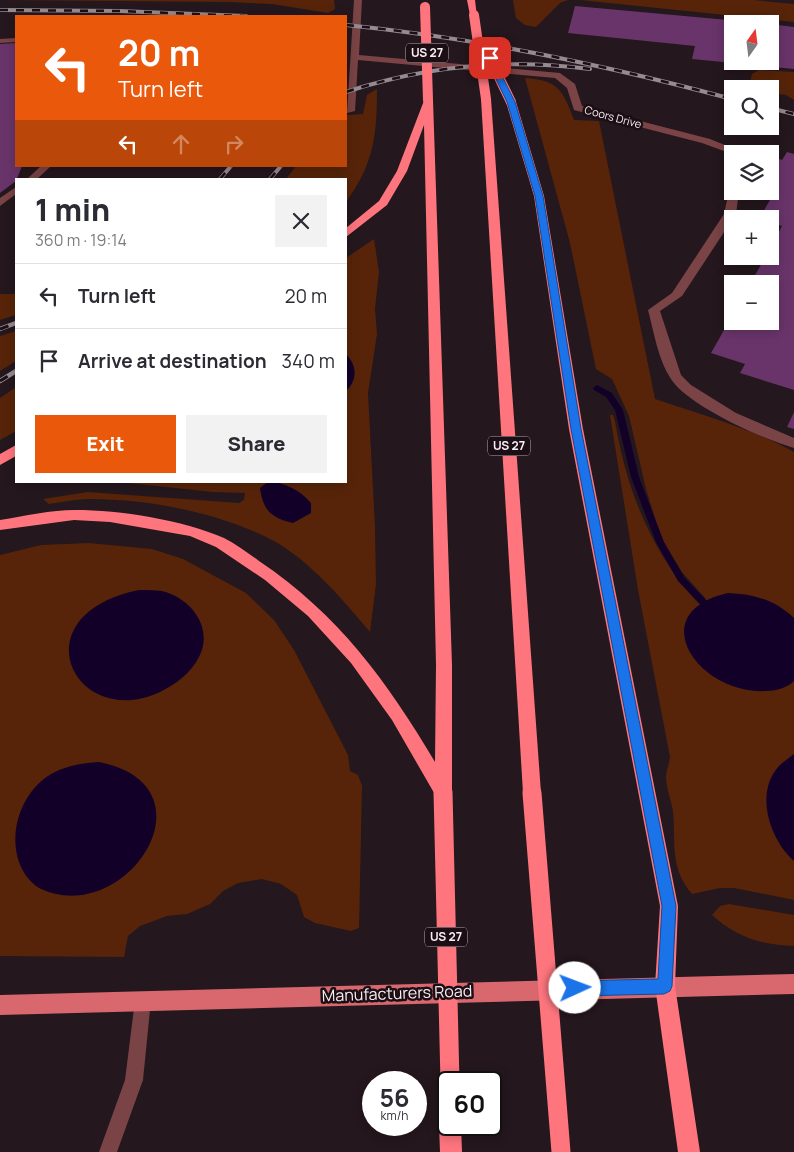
<!DOCTYPE html>
<html lang="en">
<head>
<meta charset="utf-8">
<style>
	body { margin:0; font-family:Manrope,sans-serif; background:#f2f2f3; color:#2b2b33; height:100vh; display:flex; flex-direction:column; font-size:19px; white-space:nowrap }
	* { box-sizing:border-box; margin:0 }
	p { font-size:16px; color:#7c7c81 }
	.icon { flex:none; width:28px; height:28px; fill:none; stroke:currentColor; stroke-width:2; stroke-linecap:round; stroke-linejoin:round }
	.map { position:relative; flex:1; overflow:hidden }
	.panel { position:absolute; left:15px; top:178px; width:332px; height:305px; display:flex; flex-direction:column; background:#fff; border-radius:0px; box-shadow:0 2px 12px #0003 }
	.panel>* { flex:none }
	.guide { position:absolute; left:15px; top:15px; width:332px; height:152px; border-radius:0px; box-shadow:0 2px 12px #0003; background:#ea580c; color:#fff; overflow:hidden }
	.needle { width:32px; rotate:14deg }
	.fabs { position:absolute; left:724px; top:15px; display:grid; gap:10px }
	.fabs a { display:grid; place-items:center; width:55px; height:55px; border-radius:0px; background:#fff; box-shadow:0 2px 12px #0003; font-size:25px }
	.speed { position:absolute; left:362px; top:1071px; display:flex; gap:10px; font-size:25px; font-weight:700; text-align:center }
	.speed>* { display:grid; place-content:center; width:65px; height:65px; border-radius:50%; background:#fff; box-shadow:0 2px 12px #0003; line-height:1 }
	.speed small { font-size:12px; font-weight:400 }
	.speed .limit { border:2px solid #111; border-radius:8px; background:#fff; color:#111 }
	.pin { position:absolute; display:grid; place-items:center; width:42px; height:42px; color:#fff; margin:-21px; border-radius:10px; box-shadow:0 2px 8px #0006 }
	.me { position:absolute; width:55px; margin:-28px; rotate:88deg; stroke-linejoin:round; filter:drop-shadow(0 0 4px #0008) }
	.turn { display:flex; align-items:center; gap:18px; height:105px; padding:0 20px; font-size:22px }
	.turn .icon { width:65px; height:65px; stroke-width:2.5 }
	.turn b { display:block; font-size:35px; line-height:42px }
	.lanes { display:flex; align-items:center; height:48px; padding:0 20px; background:#0003; justify-content:center; gap:25px; direction:ltr }
	.lanes .off { opacity:.35 }
	.round { display:grid; place-items:center; flex:none; width:52px; height:52px; border-radius:0px; background:#f2f2f3 }
	.headline { display:flex; align-items:center; justify-content:space-between; height:85px; padding:0 20px }
	h1 { font-size:30px; font-weight:800; line-height:38px }
	.cta { display:flex; gap:10px; margin-top:auto; padding:10px 20px }
	.cta a { flex:1; height:58px; border-radius:0px; background:#ea580c; color:#fff; font-size:20px; font-weight:800; line-height:58px; text-align:center }
	.cta a+a { background:#f2f2f3; color:#2b2b33 }
	ul { padding:0; list-style:none }
	li { display:flex; align-items:center; gap:15px; height:65px; padding:0 20px; border-top:1px solid #e1e1e2 }
	li div { flex:1 }
	li b { display:block; font-size:19px }
	li em { font-style:normal }
	.map>svg:first-child { display:block }
	.green { fill:#572409 }
	.water { fill:#130029 }
	.lines { fill:none; stroke-linecap:round; stroke-linejoin:round }
	.stream { fill:#130029; fill-rule:evenodd }
	.building { fill:#69346a }
	.service { fill:#7a4345; fill-rule:evenodd }
	.minor { fill:#7a4345; fill-rule:evenodd }
	.primary { fill:#d8676e; fill-rule:evenodd }
	.motorway { fill:#fe757e; fill-rule:evenodd }
	.rail-far1-casing { stroke:#968b90; stroke-width:4 }
	.rail-casing { stroke:#968b90; stroke-width:4.5 }
	.rail-far1 { stroke:#1b0e14; stroke-width:2.5; stroke-dasharray:8; stroke-linecap:butt }
	.rail { stroke:#1b0e14; stroke-width:3; stroke-dasharray:9; stroke-linecap:butt }
	.motorway-bridge-far1 { stroke:#fe757e; stroke-width:10 }
	.motorway-bridge { stroke:#fe757e; stroke-width:19 }
	.route { fill:#1a73e8; stroke:#114b97 }
	.labels { text-anchor:middle; stroke-width:5; stroke-linejoin:round; paint-order:stroke }
	.far-street-label { font-size:11px; fill:#f9eff3; stroke:#1b0e14 }
	.shield { fill:#1b0e14; stroke:#b6acb0; stroke-width:1 }
	.shield-label { font-size:12px; font-weight:bold; fill:#f9eff3 }
	.near-street-label { font-size:16px; fill:#f9eff3; stroke:#1b0e14 }
</style>
</head>
<body>
<div class="map">
<svg width="794" height="1152" viewBox="0 0 794 1152">
	<rect width="100%" height="100%" fill="#24171d"/>
	<!-- green -->
	<path class="green" d="M 0,0 L 334,0 L 335,9 L 328,13 L 272,4 L 230,2 Z
		M 513,0 L 568,0 L 560,3 L 536,27 L 525,25 L 516,18 Z
		M 580,0 L 753,0 L 794,4 L 794,22 Z
		M 759,70 L 794,72 L 794,100 L 786,95 L 770,93 L 770,89 L 752,89 L 750,83 L 752,74 Z
		M 525,78 C 559,80 563,91 574,120 L 599,121 L 655,399 C 702,415 750,428 794,452 L 794,900 L 734,888 L 720,888 L 692,894 C 669,867 676,842 673,811 C 671,800 666,788 666,776 C 667,770 669,763 670,757 L 638,590 L 610,415 L 613,415 L 615,421 C 626,489 652,554 699,604 L 706,599 L 682,572 L 661,538 L 646,489 L 629,416 L 612,379 L 596,369 L 570,243 Z
		M 377,89 C 377,134 374,164 346,202 L 346,179 L 286,179 L 296,166 L 346,166 L 346,115 L 363,114 L 367,95 Z
		M 374,239 L 379,272 L 375,309 L 377,334 L 368,393 L 375,528 L 376,584 L 370,632 C 344,601 310,561 274,541 C 221,513 150,499 90,499 C 77,499 62,502 49,504 L 43,499 L 88,492 L 239,503 L 244,500 L 245,493 L 213,492 L 109,481 L 346,481 L 346,258 Z
		M 0,294 L 16,294 L 16,315 L 0,320 Z
		M 16,331 L 16,361 L 0,371 L 0,336 Z
		M 16,387 L 16,431 L 0,440 L 0,398 Z
		M 89,543 L 152,549 L 183,559 L 246,593 L 274,620 L 294,650 L 348,755 L 350,771 L 358,775 L 362,786 L 359,928 L 351,931 L 315,923 L 304,917 L 297,895 L 281,884 L 262,879 L 238,883 L 223,891 L 210,904 L 187,914 L 167,916 L 140,926 L 128,936 L 124,957 L 0,956 L 0,555 L 41,545 Z
		M 729,904 L 794,915 L 794,946 C 762,945 736,937 712,915 L 720,906 Z"/>
	<!-- water -->
	<path class="water" d="M 346,354 C 357,366 358,379 346,391 Z
		M 269,481 C 285,483 300,490 311,503 L 311,513 L 293,523 C 271,518 263,510 260,488 Z
		M 139,590 C 147,590 155,590 162,591 C 191,598 214,628 199,657 C 191,673 176,684 160,692 C 74,732 17,615 139,590 Z
		M 728,593 C 754,594 775,600 794,618 L 794,681 C 787,688 775,691 766,691 C 699,695 641,613 728,593 Z
		M 794,754 L 794,861 C 770,840 754,793 779,766 C 783,762 789,758 794,754 Z
		M 99,762 C 220,786 125,930 39,888 C 0,862 12,793 55,772 C 69,765 84,763 99,762 Z"/>
	<g class="lines">
		<!-- stream -->
		<path class="stream" d="M 597,385 L 612,393 L 623,410 L 639,477 L 664,542 L 684,577 L 706,600 L 707,602 L 706,604 L 700,604 L 678,581 L 656,542 L 631,477 L 615,410 L 606,397 L 594,390 L 593,388 Z"/>
	</g>
	<!-- building -->
	<path class="building" d="M 575,6 L 750,22 L 732,24 L 732,61 L 770,61 L 770,24 L 794,27 L 794,69 L 692,59 L 695,46 L 568,33 Z
		M 16,43 L 16,166 L 22,166 L 16,181 L 0,193 L 0,44 Z
		M 787,152 L 794,154 L 794,390 L 740,373 L 745,364 L 711,353 L 732,316 L 732,321 L 770,321 L 770,284 L 750,284 L 766,256 L 770,256 L 770,249 L 782,226 L 772,223 L 776,216 L 763,212 L 770,200 L 759,197 L 762,191 L 770,191 L 770,168 L 776,158 L 782,160 Z
		M 794,412 L 794,429 L 787,427 Z"/>
	<g class="lines">
		<!-- service -->
		<path class="service" d="M 16,38 L 16,42 L 0,43 L 0,39 Z
			M 41,166 L 51,166 L 37,179 L 27,179 Z
			M 16,187 L 16,194 L 0,206 L 0,198 Z
			M 143,992 L 149,994 L 151,1000 L 143,1080 L 117,1152 L 99,1152 L 125,1080 L 135,1000 L 137,994 Z"/>
		<!-- minor -->
		<path class="minor" d="M 354,0 L 362,0 L 359,55 L 560,73 L 575,84 L 582,106 L 710,139 L 747,154 L 732,154 L 702,143 L 574,110 L 567,88 L 555,78 L 358,60 L 355,111 L 347,113 Z
			M 732,188 L 732,191 L 739,191 L 736,214 L 682,296 L 660,311 L 681,375 L 691,385 L 736,413 L 794,438 L 794,448 C 763,439 688,406 671,379 C 658,360 654,332 648,310 L 672,293 L 724,214 L 729,191 Z"/>
		<!-- primary -->
		<path class="primary" d="M 794,974 L 794,994 L 0,1015 L 0,995 Z"/>
		<!-- motorway -->
		<path class="motorway" d="M 467,0 L 475,0 L 477,17 L 470,15 Z
			M 486,96 L 491,99 L 541,793 L 538,799 L 532,801 L 526,799 L 523,793 L 481,99 Z
			M 425,98 L 433,100 L 452,665 L 452,792 L 449,798 L 443,800 L 437,798 L 392,720 L 351,663 L 308,616 L 265,580 L 216,547 L 190,536 L 110,522 L 74,520 L 0,530 L 0,520 C 25,516 51,510 75,510 C 120,510 183,520 224,538 C 236,544 248,553 259,561 C 338,614 387,681 435,762 L 436,665 L 424,125 L 407,171 L 387,205 L 346,237 L 346,228 L 379,201 L 397,171 Z
			M 511,99 L 516,102 L 544,196 L 583,429 L 678,906 L 675,986 L 700,1152 L 678,1152 L 655,986 L 660,906 L 569,429 L 534,196 L 506,102 Z
			M 16,445 L 16,456 L 0,465 L 0,454 Z
			M 449,1115 L 449,1125 L 461,1125 L 462,1152 L 440,1152 L 439,1125 L 443,1118 Z"/>
		<!-- rail-far1 casing -->
		<g class="rail-far1-casing">
			<path id="rail-far1" d="M 0,10 L 119,11 L 246,16
				M 346,25 C 477,38 605,65 732,99
				M 346,92 C 426,66 506,58 590,69
				M 770,108 L 794,114
				M 220,179 L 231,166
				M 270,179 L 281,166"/>
		</g>
		<!-- rail casing -->
		<g class="rail-casing">
			<path id="rail" d="M 0,329 L 16,323
				M 0,381 L 16,371"/>
		</g>
		<!-- rail-far1 -->
		<use href="#rail-far1" class="rail-far1"/>
		<!-- rail -->
		<use href="#rail" class="rail"/>
		<!-- motorway-bridge-far1 -->
		<path class="motorway-bridge-far1" d="M 425,7 L 428,100
			M 474,15 L 486,99
			M 482,42 L 511,102"/>
		<!-- motorway-bridge -->
		<path class="motorway-bridge" d="M 443,792 L 450,1082
			M 532,793 L 561,1152"/>
	</g>
	<!-- route -->
	<path class="route" d="M 490,56 L 493,58 L 515,102 L 543,196 L 581,429 L 676,906 L 672,986 L 670,991 L 664,994 L 575,996 L 570,994 L 568,988 L 570,983 L 575,981 L 658,979 L 662,906 L 571,429 L 535,196 L 507,102 L 486,58 Z"/>
	<g class="labels">
		<!-- far-street labels -->
		<g class="far-street-label">
			<text transform="translate(613 117) rotate(15)" y="4">Coors Drive</text>
		</g>
		<!-- shield labels -->
		<g class="shield">
			<rect x="406" y="43.5" width="42" height="19" rx="4"/>
			<rect x="488" y="436.5" width="42" height="19" rx="4"/>
			<rect x="425" y="927.5" width="42" height="19" rx="4"/>
		</g>
		<g class="shield-label">
			<text x="427" y="57">US 27</text>
			<text x="509" y="450">US 27</text>
			<text x="446" y="941">US 27</text>
		</g>
		<!-- near-street labels -->
		<g class="near-street-label">
			<text transform="translate(397 993) rotate(-2)" y="6">Manufacturers Road</text>
		</g>
	</g>
</svg>
<div class="fabs">
<a><svg class="needle" viewBox="-14 -14 28 28"><path d="M0-13l5 13h-10z" fill="#e53935"/><path d="M0 13l5-13h-10z" fill="#7c7c81"/></svg></a>
<a><svg class="icon" aria-label="search" viewBox="0 0 24 24"><circle cx="10" cy="10" r="6"/><path d="M15 15l6 6"/></svg></a>
<a><svg class="icon" aria-label="layers" viewBox="0 0 24 24"><path d="M12 4l9 5-9 5-9-5zM3 14l9 5 9-5"/></svg></a>
<a>+</a>
<a>−</a>
</div>
<div class="speed"><div>56<small>km/h</small></div><div class="limit">60</div></div>
<div class="pin" style="left:490px;top:58px;background:#d93025"><svg class="icon" aria-label="arrive" viewBox="0 0 24 24"><path d="M6 21V4h12l-3 4 3 4H6"/></svg></div>
<svg class="me" style="left:575px;top:988px" viewBox="-20 -20 40 40"><circle r="19" fill="#fff"/><path d="M0-13L10 11 0 6-10 11z" fill="#1a73e8"/></svg>
<div class="guide">
<div class="turn"><svg class="icon" aria-label="left" viewBox="0 0 24 24"><path d="M17 20v-9H6M10 6l-5 5 5 5"/></svg><div><b>20 m</b>Turn left</div></div>
<div class="lanes"><svg class="icon" aria-label="left" viewBox="0 0 24 24"><path d="M17 20v-9H6M10 6l-5 5 5 5"/></svg><svg class="icon off" aria-label="ahead" viewBox="0 0 24 24"><path d="M12 20V5M6 11l6-6 6 6"/></svg><svg class="icon off" aria-label="right" viewBox="0 0 24 24"><path d="M7 20v-9h11M14 6l5 5-5 5"/></svg></div>
</div>
<section class="panel">
<div class="headline"><div><h1>1 min</h1><p>360 m · 19:14</p></div><a class="round"><svg class="icon" aria-label="close" viewBox="0 0 24 24"><path d="M6 6l12 12M18 6L6 18"/></svg></a></div>
<ul>
<li><svg class="icon" aria-label="left" viewBox="0 0 24 24"><path d="M17 20v-9H6M10 6l-5 5 5 5"/></svg><div><b>Turn left</b></div><em>20 m</em></li>
<li><svg class="icon" aria-label="arrive" viewBox="0 0 24 24"><path d="M6 21V4h12l-3 4 3 4H6"/></svg><div><b>Arrive at destination</b></div><em>340 m</em></li>
</ul>
<div class="cta"><a>Exit</a><a>Share</a></div>
</section>
</div>
</body>
</html>
